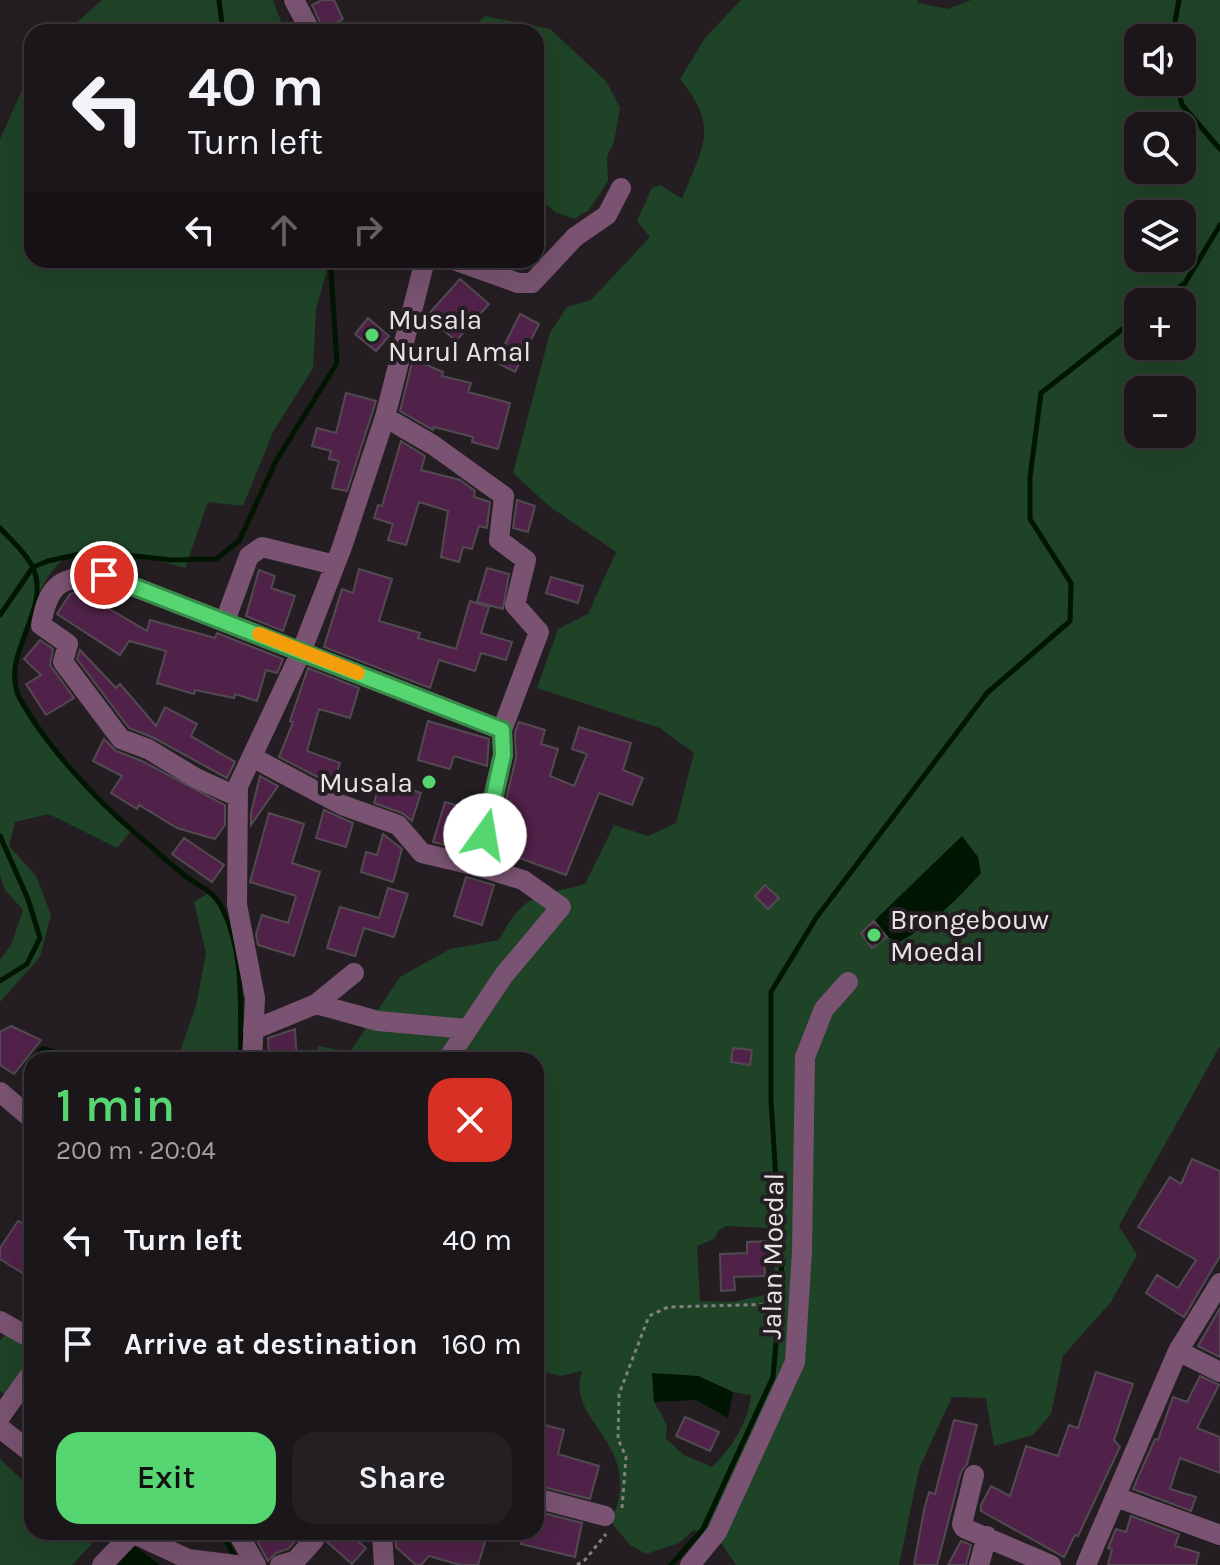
<!DOCTYPE html>
<html lang="en">
<head>
<meta charset="utf-8">
<style>
	body { margin:0; font-family:Karla,sans-serif; background:#241f23; color:#f1f3f6; height:100vh; display:flex; flex-direction:column; font-size:30px; white-space:nowrap }
	* { box-sizing:border-box; margin:0 }
	p { font-size:26px; color:#a09fa2 }
	.icon { flex:none; width:44px; height:44px; fill:none; stroke:currentColor; stroke-width:2; stroke-linecap:round; stroke-linejoin:round }
	.map { position:relative; flex:1; overflow:hidden }
	.details { position:absolute; left:24px; top:1052px; width:520px; height:488px; display:flex; flex-direction:column; background:#1b161a; border-radius:24px; box-shadow:0 8px 32px #0002,0 0 0 2px #393539 }
	.details>* { flex:none }
	.top-card { position:absolute; left:24px; top:24px; width:520px; height:244px; border-radius:24px; box-shadow:0 8px 32px #0002,0 0 0 2px #393539; background:#1b161a; color:#f1f3f6; overflow:hidden }
	.fabs { position:absolute; left:1124px; top:24px; display:grid; gap:16px }
	.fabs a { display:grid; place-items:center; width:72px; height:72px; border-radius:16px; background:#1b161a; box-shadow:0 8px 32px #0002,0 0 0 2px #393539; font-size:40px }
	.pin { position:absolute; display:grid; place-items:center; width:68px; height:68px; color:#fff; margin:-34px; border:4px solid #fff; border-radius:50%; box-shadow:0 2px 8px #0007 }
	.me { position:absolute; width:88px; margin:-44px; rotate:13deg; stroke-linejoin:round; filter:drop-shadow(0 0 6px #0008) }
	.turn { display:flex; align-items:center; gap:28px; height:168px; padding:0 32px; font-size:36px }
	.turn .icon { width:104px; height:104px; stroke-width:2.5 }
	.turn b { display:block; font-size:56px; line-height:68px }
	.lanes { display:flex; align-items:center; height:76px; padding:0 32px; background:#0003; justify-content:center; gap:40px; direction:ltr }
	.lanes .off { opacity:.35 }
	.round { display:grid; place-items:center; flex:none; width:84px; height:84px; border-radius:24px; background:#241f23 }
	.overview { display:flex; align-items:center; justify-content:space-between; height:136px; padding:0 32px }
	h1 { font-size:48px; font-weight:600; line-height:60px; color:#55d671 }
	.primary-button { display:flex; gap:16px; margin-top:auto; padding:16px 32px }
	.primary-button a { flex:1; height:92px; border-radius:24px; background:#55d671; color:#111; font-size:32px; font-weight:600; line-height:92px; text-align:center }
	.primary-button a+a { background:#241f23; color:#f1f3f6 }
	ul { padding:0; list-style:none }
	li { display:flex; align-items:center; gap:24px; height:104px; padding:0 32px }
	li div { flex:1 }
	li b { display:block; font-size:30px }
	li em { font-style:normal }
	.map>svg:first-child { display:block }
	.green { fill:#1f4326; fill-rule:evenodd }
	.water { fill:#001502 }
	.lines { fill:none; stroke-linecap:round; stroke-linejoin:round }
	.stream { stroke:#001502; stroke-width:5 }
	.building { fill:#502249; stroke:#524a50; stroke-width:2 }
	.path { stroke:#847f83; stroke-width:3; stroke-dasharray:4 4; stroke-linecap:butt }
	.minor { stroke:#795371; stroke-width:20 }
	.route-casing { stroke:#378b49; stroke-width:20 }
	.route { stroke:#55d671; stroke-width:14 }
	.slow { stroke:#f59e0b; stroke-width:14 }
	.poi-dot { fill:#55d671; stroke:#241e23; stroke-width:3 }
	.labels { text-anchor:middle; stroke-width:8; stroke-linejoin:round; paint-order:stroke }
	.poi-label { font-size:28px; fill:#e8e3e7; stroke:#241e23; text-anchor:start }
	.street-label { font-size:28px; fill:#e8e3e7; stroke:#241e23 }
</style>
</head>
<body>
<div class="map">
<svg width="1220" height="1565" viewBox="0 0 1220 1565">
	<rect width="100%" height="100%" fill="#241e23"/>
	<!-- green -->
	<path class="green" d="M 102,0 L 273,0 L 285,32 L 66,32 Z
		M 741,0 L 918,0 L 918,3 L 948,9 L 971,0 L 1220,0 L 1220,1046 L 1119,1226 L 1137,1255 L 1111,1302 L 1063,1356 L 1051,1414 L 1033,1435 L 994,1446 L 986,1398 L 952,1397 L 919,1469 L 899,1565 L 736,1565 L 722,1544 L 694,1530 L 679,1543 L 646,1554 L 630,1545 L 611,1522 C 647,1442 564,1423 582,1371 L 561,1376 L 536,1370 L 536,1060 L 315,1060 L 318,1046 L 350,1052 L 400,977 L 450,949 L 499,940 C 524,893 536,897 585,884 L 614,825 L 648,836 L 676,823 L 694,753 L 660,728 L 537,688 L 558,629 L 588,614 L 616,552 L 549,506 L 513,473 L 550,333 L 567,307 L 591,300 L 650,237 L 637,221 L 652,188 L 660,185 L 682,199 C 703,145 720,129 680,79 L 705,38 ZM 1138,38 L 1182,38 L 1182,82 L 1138,82 ZM 1138,126 L 1182,126 L 1182,170 L 1138,170 ZM 1138,214 L 1182,214 L 1182,258 L 1138,258 ZM 1138,302 L 1182,302 L 1182,346 L 1138,346 ZM 1138,390 L 1182,390 L 1182,434 L 1138,434 ZM 727,1226 L 768,1228 L 775,1233 L 774,1293 L 733,1302 L 700,1301 L 697,1246 L 714,1239 L 719,1230 ZM 698,1376 L 733,1392 L 751,1395 C 749,1421 731,1449 712,1467 L 684,1455 L 666,1439 L 667,1425 L 654,1402 Z
		M 485,16 L 550,29 L 606,81 L 620,108 L 614,142 L 607,156 L 608,181 L 589,210 L 574,219 L 555,212 L 536,196 L 536,32 L 468,32 Z
		M 32,68 L 32,260 L 330,260 L 316,309 L 313,368 L 273,432 L 243,506 L 208,502 L 185,568 C 159,560 90,543 66,558 C 43,573 33,608 25,632 C 17,652 8,674 18,696 C 39,742 97,794 132,830 L 117,848 L 49,814 L 15,822 L 9,846 L 36,876 L 51,915 L 40,957 L 0,1002 L 0,960 L 11,945 L 23,910 L 5,890 L 0,875 L 0,139 Z
		M 212,891 L 224,912 L 235,949 L 255,957 L 242,998 L 241,1060 L 177,1060 L 196,1006 L 206,953 L 194,902 Z
		M 6,1333 L 32,1353 L 32,1357 L 4,1394 L 0,1391 L 0,1341 Z
		M 0,1459 L 32,1489 L 32,1532 L 79,1532 L 92,1544 L 72,1565 L 0,1565 Z"/>
	<!-- water -->
	<path class="water" d="M 962,836 L 978,857 L 981,873 C 957,900 931,925 899,942 L 887,937 L 874,921 Z
		M 42,1046 L 64,1052 L 66,1060 L 32,1060 L 32,1076 L 24,1066 Z
		M 652,1373 L 698,1376 L 733,1392 L 728,1418 L 696,1400 L 654,1402 Z
		M 135,1546 L 160,1565 L 117,1565 Z"/>
	<g class="lines">
		<!-- stream -->
		<path class="stream" d="M 219,0 L 223,32
			M 1172,38 L 1179,0
			M 1176,82 L 1182,105 L 1220,149
			M 1159,302 L 1185,283 L 1220,225
			M 0,528 C 11,540 28,555 34,570 C 50,612 0,654 19,697 C 44,743 94,798 133,831 C 150,846 167,861 184,875 C 200,888 214,890 223,910 C 246,957 239,1011 241,1060
			M 0,615 L 33,567 L 48,561 L 80,554 L 109,553 L 171,560 L 216,559 L 239,541 L 276,461 L 337,363 L 331,272 L 324,260
			M 0,836 L 28,899 L 40,938 L 27,964 L 0,981
			M 221,1532 L 235,1557
			M 671,1565 L 703,1529 L 773,1377 L 782,1276 L 771,1100 L 771,992 L 816,918 L 987,693 L 1070,621 L 1071,583 L 1030,519 L 1030,477 L 1041,393 L 1138,317"/>
	</g>
	<!-- building -->
	<path class="building" d="M 322,0 L 334,0 L 343,19 L 323,29 L 312,5 Z
		M 460,279 L 489,304 L 456,341 L 427,316 Z
		M 520,314 L 539,324 L 515,372 L 496,362 Z
		M 368,318 L 389,336 L 376,351 L 355,334 Z
		M 413,359 L 443,372 L 442,376 L 471,383 L 468,392 L 510,403 L 498,449 L 472,442 L 473,437 L 434,427 L 433,430 L 400,411 Z
		M 346,393 L 376,401 L 347,491 L 332,488 L 339,461 L 329,459 L 331,451 L 312,446 L 317,428 L 336,433 Z
		M 401,441 L 425,456 L 421,470 L 460,480 L 475,491 L 474,497 L 490,502 L 487,528 L 479,526 L 472,549 L 463,547 L 459,562 L 441,557 L 448,511 L 419,502 L 406,545 L 388,540 L 393,524 L 374,518 L 378,505 L 382,506 Z
		M 517,500 L 535,506 L 528,532 L 513,528 Z
		M 487,568 L 509,574 L 503,609 L 477,602 Z
		M 359,569 L 392,579 L 379,621 L 420,633 L 418,638 L 456,649 L 470,601 L 489,607 L 481,633 L 512,642 L 506,660 L 481,653 L 475,671 L 439,660 L 430,688 L 324,647 L 342,589 L 353,593 Z
		M 259,570 L 275,576 L 271,588 L 295,596 L 283,631 L 246,616 Z
		M 551,577 L 583,586 L 578,603 L 546,593 Z
		M 79,591 L 147,631 L 150,620 L 215,638 L 217,633 L 283,659 L 277,673 L 266,670 L 257,701 L 235,694 L 234,698 L 195,690 L 194,694 L 157,683 L 166,651 L 129,641 L 120,655 L 57,614 L 70,594 Z
		M 40,640 L 53,649 L 50,665 L 74,698 L 46,715 L 26,684 L 41,675 L 24,659 Z
		M 80,650 L 116,688 L 120,684 L 156,726 L 165,707 L 197,724 L 191,736 L 235,762 L 227,778 L 154,738 L 129,728 L 77,659 Z
		M 308,668 L 359,688 L 350,718 L 319,709 L 307,751 L 340,763 L 333,785 L 279,757 L 293,722 L 290,721 Z
		M 428,721 L 489,739 L 487,766 L 454,756 L 450,769 L 418,760 Z
		M 519,722 L 545,730 L 541,744 L 558,749 L 550,776 L 574,786 L 587,754 L 572,749 L 579,727 L 631,743 L 623,770 L 643,778 L 632,805 L 599,793 L 566,875 L 494,849 L 516,758 L 515,732 Z
		M 104,739 L 116,751 L 142,761 L 225,805 L 225,825 L 215,839 L 177,828 L 139,805 L 137,809 L 111,793 L 122,776 L 93,761 Z
		M 260,776 L 278,786 L 251,825 L 251,813 Z
		M 380,781 L 421,793 L 412,821 L 402,813 L 374,803 Z
		M 445,802 L 477,811 L 467,850 L 433,842 Z
		M 324,810 L 353,823 L 346,847 L 316,838 Z
		M 269,813 L 304,824 L 292,863 L 320,872 L 294,956 L 258,945 L 256,934 L 262,915 L 288,923 L 296,896 L 250,882 Z
		M 383,834 L 402,849 L 393,882 L 361,872 L 366,852 L 377,855 Z
		M 184,838 L 224,865 L 212,882 L 172,854 Z
		M 466,877 L 494,885 L 482,925 L 454,916 Z
		M 765,885 L 779,898 L 768,909 L 755,896 Z
		M 388,888 L 408,894 L 394,937 L 364,928 L 355,956 L 327,948 L 340,907 L 379,918 Z
		M 874,921 L 887,937 L 872,948 L 861,933 Z
		M 11,1026 L 41,1040 L 14,1074 L 0,1065 L 0,1032 Z
		M 295,1029 L 297,1060 L 269,1060 L 268,1038 Z
		M 733,1048 L 752,1050 L 750,1065 L 731,1062 Z
		M 1192,1159 L 1220,1171 L 1220,1256 L 1184,1317 L 1146,1293 L 1157,1275 L 1178,1288 L 1196,1260 L 1138,1227 L 1170,1177 L 1181,1184 Z
		M 18,1221 L 32,1228 L 32,1279 L 0,1259 L 0,1248 Z
		M 772,1241 L 773,1259 L 764,1259 L 765,1276 L 734,1277 L 735,1290 L 721,1291 L 720,1254 L 747,1253 L 747,1242 Z
		M 1220,1308 L 1220,1357 L 1198,1346 Z
		M 1096,1372 L 1133,1384 L 1114,1440 L 1120,1447 L 1078,1536 L 1075,1535 L 1064,1557 L 981,1511 L 981,1505 L 991,1486 L 1010,1496 L 1026,1446 L 1058,1456 L 1069,1425 L 1078,1428 Z
		M 1200,1376 L 1219,1385 L 1197,1428 L 1220,1437 L 1220,1473 L 1180,1458 L 1170,1489 L 1196,1497 L 1191,1511 L 1133,1489 L 1155,1439 L 1158,1440 L 1173,1397 L 1187,1402 Z
		M 685,1417 L 719,1432 L 710,1451 L 676,1436 Z
		M 954,1420 L 977,1425 L 967,1464 L 961,1472 L 937,1565 L 914,1565 L 924,1510 L 929,1492 L 935,1494 Z
		M 541,1424 L 564,1430 L 558,1454 L 599,1466 L 590,1499 L 536,1485 L 536,1429 L 539,1430 Z
		M 536,1511 L 582,1523 L 575,1557 L 521,1544 L 524,1532 L 536,1532 Z
		M 1131,1516 L 1179,1534 L 1175,1546 L 1199,1553 L 1196,1565 L 1108,1565 L 1112,1549 L 1108,1548 L 1116,1529 L 1126,1532 Z
		M 252,1532 L 304,1532 L 288,1549 L 276,1553 L 268,1561 Z
		M 324,1532 L 347,1532 L 366,1548 L 352,1564 L 327,1542 Z
		M 395,1532 L 488,1532 L 478,1565 L 460,1565 L 429,1556 L 421,1565 L 416,1565 L 396,1547 Z
		M 961,1541 L 971,1545 L 966,1565 L 948,1565 Z"/>
	<g class="lines">
		<!-- path -->
		<path class="path" d="M 622,1508 L 626,1457 L 618,1439 L 619,1394 L 649,1316 L 668,1307 L 779,1304
			M 577,1565 L 585,1560 L 606,1534"/>
		<!-- minor -->
		<path class="minor" d="M 294,0 L 311,32
			M 454,260 L 518,283 L 532,283 L 575,237 L 607,215 L 621,188
			M 225,621 L 249,556 L 262,547 L 335,565
			M 252,757 L 342,805 L 398,825 L 422,853 L 477,866 L 503,755 L 502,730 L 539,632 L 515,605 L 526,560 L 499,540 L 504,496 L 433,445 L 385,417
			M 238,797 L 196,778 L 148,749 L 121,739 L 63,662 L 68,644 L 41,625 C 49,581 61,578 104,575 L 502,730
			M 316,1004 L 378,1021 L 467,1029
			M 253,1030 L 316,1004 L 354,973
			M 252,1060 L 255,998 L 237,905 L 238,786 L 302,650 L 342,547 L 385,417 L 425,260
			M 447,1060 L 504,975 L 561,907 L 523,880 L 477,866
			M 0,1092 L 32,1119
			M 0,1321 L 32,1339
			M 1178,1351 L 1220,1372
			M 0,1417 L 32,1372
			M 0,1428 L 32,1453
			M 974,1475 L 962,1524 L 964,1528 L 1051,1565
			M 1116,1497 L 1220,1535
			M 536,1498 L 605,1516
			M 130,1532 L 188,1559 L 236,1565
			M 237,1532 L 256,1565
			M 382,1532 L 384,1565
			M 102,1565 L 132,1534
			M 280,1565 L 295,1561 L 314,1540
			M 690,1565 L 717,1532 L 795,1362 L 802,1251 L 805,1057 L 824,1009 L 848,982
			M 979,1565 L 987,1536
			M 1086,1565 L 1178,1351 L 1220,1283"/>
	</g>
	<g class="lines">
		<!-- route casing -->
		<g class="route-casing">
			<path id="route" d="M 104,575 L 502,730 L 503,755 L 485,835"/>
		</g>
		<!-- route -->
		<use href="#route" class="route"/>
		<!-- slow -->
		<path class="slow" d="M 259,634 L 358,673"/>
	</g>
	<!-- markers -->
	<g class="poi-dot">
		<circle cx="372" cy="335" r="8"/>
		<circle cx="429" cy="782" r="8"/>
		<circle cx="874" cy="935" r="8"/>
	</g>
	<g class="labels">
		<!-- poi labels -->
		<g class="poi-label">
			<text x="388" y="329">Musala<tspan x="388" dy="32">Nurul Amal</tspan></text>
			<text x="413" y="792" text-anchor="end">Musala</text>
			<text x="890" y="929">Brongebouw<tspan x="890" dy="32">Moedal</tspan></text>
		</g>
		<!-- street labels -->
		<g class="street-label">
			<text transform="translate(772 1256) rotate(-89)" y="10">Jalan Moedal</text>
		</g>
	</g>
</svg>
<div class="fabs">
<a><svg class="icon" aria-label="sound" viewBox="0 0 24 24"><path d="M4 9h4l5-4v14l-5-4H4zM17 9q2 3 0 6"/></svg></a>
<a><svg class="icon" aria-label="search" viewBox="0 0 24 24"><circle cx="10" cy="10" r="6"/><path d="M15 15l6 6"/></svg></a>
<a><svg class="icon" aria-label="layers" viewBox="0 0 24 24"><path d="M12 4l9 5-9 5-9-5zM3 14l9 5 9-5"/></svg></a>
<a>+</a>
<a>−</a>
</div>
<div class="pin" style="left:104px;top:575px;background:#d93025"><svg class="icon" aria-label="arrive" viewBox="0 0 24 24"><path d="M6 21V4h12l-3 4 3 4H6"/></svg></div>
<svg class="me" style="left:485px;top:835px" viewBox="-20 -20 40 40"><circle r="19" fill="#fff"/><path d="M0-13L10 11 0 6-10 11z" fill="#55d671"/></svg>
<div class="top-card">
<div class="turn"><svg class="icon" aria-label="left" viewBox="0 0 24 24"><path d="M17 20v-9H6M10 6l-5 5 5 5"/></svg><div><b>40 m</b>Turn left</div></div>
<div class="lanes"><svg class="icon" aria-label="left" viewBox="0 0 24 24"><path d="M17 20v-9H6M10 6l-5 5 5 5"/></svg><svg class="icon off" aria-label="ahead" viewBox="0 0 24 24"><path d="M12 20V5M6 11l6-6 6 6"/></svg><svg class="icon off" aria-label="right" viewBox="0 0 24 24"><path d="M7 20v-9h11M14 6l5 5-5 5"/></svg></div>
</div>
<section class="details">
<div class="overview"><div><h1>1 min</h1><p>200 m · 20:04</p></div><a class="round" style="background:#d93025;color:#fff"><svg class="icon" aria-label="close" viewBox="0 0 24 24"><path d="M6 6l12 12M18 6L6 18"/></svg></a></div>
<ul>
<li><svg class="icon" aria-label="left" viewBox="0 0 24 24"><path d="M17 20v-9H6M10 6l-5 5 5 5"/></svg><div><b>Turn left</b></div><em>40 m</em></li>
<li><svg class="icon" aria-label="arrive" viewBox="0 0 24 24"><path d="M6 21V4h12l-3 4 3 4H6"/></svg><div><b>Arrive at destination</b></div><em>160 m</em></li>
</ul>
<div class="primary-button"><a>Exit</a><a>Share</a></div>
</section>
</div>
</body>
</html>
